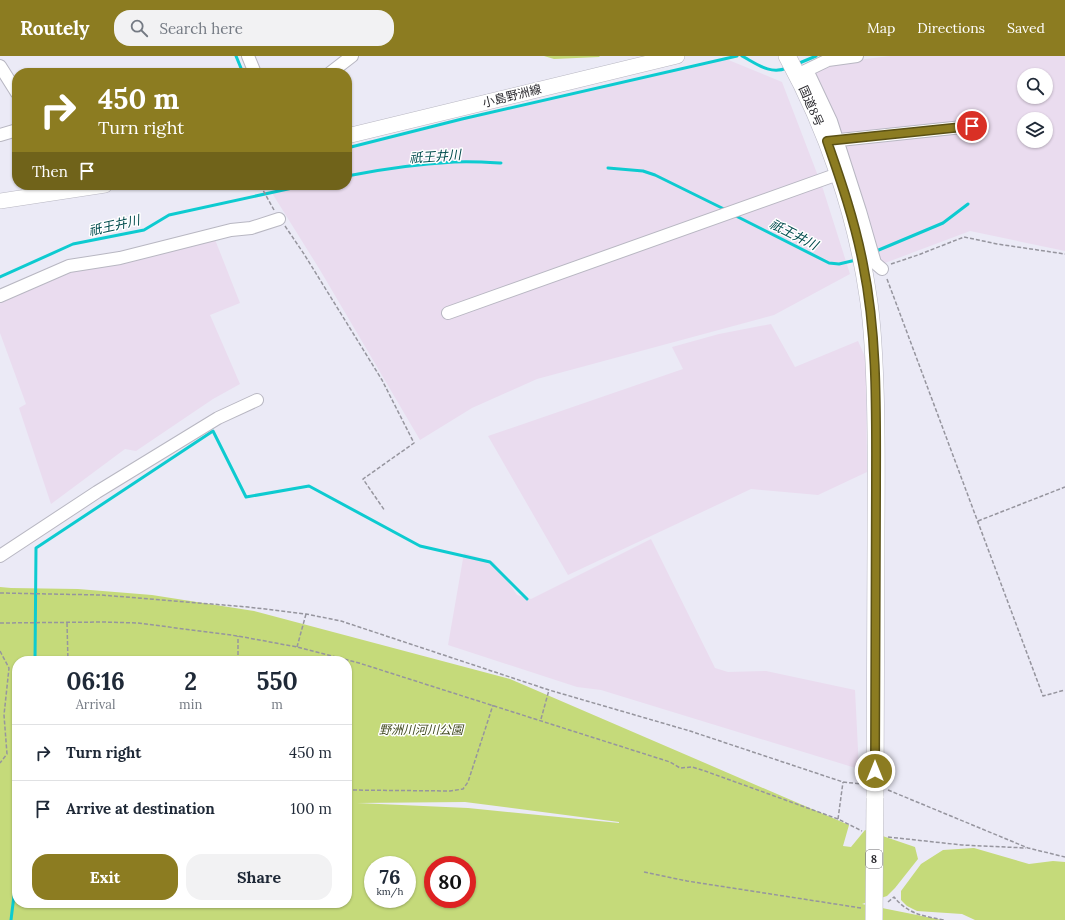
<!DOCTYPE html>
<html lang="en">
<head>
<meta charset="utf-8">
<style>
	body { margin:0; font-family:Lora,"Noto Sans JP",serif; background:#f2f2f3; color:#1f2937; height:100vh; display:flex; flex-direction:column; font-size:15px; white-space:nowrap }
	* { box-sizing:border-box; margin:0 }
	p { font-size:13px; color:#747a83 }
	.icon { flex:none; width:22px; height:22px; fill:none; stroke:currentColor; stroke-width:2; stroke-linecap:round; stroke-linejoin:round }
	.map { position:relative; flex:1; overflow:hidden }
	.panel { position:absolute; left:12px; top:600px; width:340px; height:252px; display:flex; flex-direction:column; background:#fff; border-radius:16px; box-shadow:0 1px 3px #0004 }
	.panel>* { flex:none }
	.banner { position:absolute; left:12px; top:12px; width:340px; height:122px; border-radius:16px; box-shadow:0 1px 3px #0004; background:#8c7c21; color:#fff; overflow:hidden }
	.tools { position:absolute; left:1017px; top:12px; display:grid; gap:8px }
	.tools a { display:grid; place-items:center; width:36px; height:36px; border-radius:50%; background:#fff; box-shadow:0 1px 3px #0004; font-size:20px }
	.speed { position:absolute; left:364px; top:800px; display:flex; gap:8px; font-size:20px; font-weight:700; text-align:center }
	.speed>* { display:grid; place-content:center; width:52px; height:52px; border-radius:50%; background:#fff; box-shadow:0 1px 3px #0004; line-height:1 }
	.speed small { font-size:10px; font-weight:400 }
	.speed .limit { border:6px solid #d22; background:#fff; color:#111 }
	.pin { position:absolute; display:grid; place-items:center; width:34px; height:34px; color:#fff; margin:-17px; border:2px solid #fff; border-radius:50%; box-shadow:0 1px 4px #0007 }
	.me { position:absolute; width:44px; margin:-22px; rotate:0deg; stroke-linejoin:round; filter:drop-shadow(0 0 3px #0008) }
	.turn { display:flex; align-items:center; gap:14px; height:84px; padding:0 20px; font-size:18px }
	.turn .icon { width:52px; height:52px; stroke-width:2.5 }
	.turn b { display:block; font-size:28px; line-height:34px }
	.then { display:flex; align-items:center; height:38px; padding:0 20px; background:#0003; gap:8px; font-size:15px }
	.eta { display:flex; justify-content:space-evenly; align-items:center; height:68px; text-align:center }
	.eta b { font-size:24px; font-weight:700; line-height:28px }
	.cta { display:flex; gap:8px; margin-top:auto; padding:8px 20px }
	.cta a { flex:1; height:46px; border-radius:16px; background:#8c7c21; color:#fff; font-size:16px; font-weight:700; line-height:46px; text-align:center }
	.cta a+a { background:#f2f2f3; color:#1f2937 }
	ul { padding:0; list-style:none }
	li { display:flex; align-items:center; gap:12px; height:56px; padding:0 20px; border-top:1px solid #e0e1e3 }
	li div { flex:1 }
	li b { display:block; font-size:15px }
	li em { font-style:normal }
	header { display:flex; align-items:center; gap:24px; box-sizing:border-box; height:56px; padding:0 20px; background:#8c7c21; color:#fff }
	header strong { font-size:19px }
	nav { display:flex; gap:22px; margin-inline-start:auto; font-size:14px }
	.search { width:280px; height:36px; background:#f2f2f3; display:flex; align-items:center; gap:10px; box-sizing:border-box; padding:0 14px; border-radius:16px; color:#747a83; font-size:15px }
	.map>svg:first-child { display:block }
	.industrial { fill:#eadcef; fill-rule:evenodd }
	.green { fill:#c5da7a; fill-rule:evenodd }
	.lines { fill:none; stroke-linecap:round; stroke-linejoin:round }
	.stream { stroke:#0dcbd0; stroke-width:3 }
	.minor-casing { stroke:#b8b7c2; stroke-width:14 }
	.major-casing { stroke:#b8b7c2; stroke-width:16 }
	.highway-casing { stroke:#b8b7c2; stroke-width:18 }
	.path { stroke:#96959e; stroke-width:1.5; stroke-dasharray:4 2; stroke-linecap:butt }
	.minor { stroke:#fff; stroke-width:12 }
	.major { stroke:#fff; stroke-width:15 }
	.highway { stroke:#fff; stroke-width:17 }
	.highway-bridge-casing { stroke:#b8b7c2; stroke-width:18; stroke-linecap:butt }
	.highway-bridge { stroke:#fff; stroke-width:17 }
	.route-casing { stroke:#5b5115; stroke-width:10 }
	.route { stroke:#8c7c21; stroke-width:7 }
	.labels { text-anchor:middle; stroke-width:3; stroke-linejoin:round; paint-order:stroke }
	.shield { fill:#fff; stroke:#69686c; stroke-width:1 }
	.shield-label { font-size:11px; font-weight:bold; fill:#29282d }
	.street-label { font-size:12px; fill:#29282d; stroke:#fff }
	.park-label { font-size:12px; font-style:italic; fill:#40491f; stroke:#fff }
	.water-label { font-size:13px; font-style:italic; fill:#004b4d; stroke:#fff }
</style>
</head>
<body>
<header>
<strong>Routely</strong>
<div class="search"><svg class="icon" aria-label="search" viewBox="0 0 24 24"><circle cx="10" cy="10" r="6"/><path d="M15 15l6 6"/></svg>Search here</div>
<nav><a>Map</a><a>Directions</a><a>Saved</a></nav>
</header>
<div class="map">
<svg width="1065" height="864" viewBox="0 0 1065 864">
	<rect width="100%" height="100%" fill="#ebeaf6"/>
	<!-- industrial -->
	<path class="industrial" d="M 890,0 L 1065,0 L 1065,195 L 970,175 L 885,207 L 877,204 L 810,16 L 833,7 ZM 1024,19 L 1046,19 L 1046,41 L 1024,41 ZM 1024,63 L 1046,63 L 1046,85 L 1024,85 Z
		M 726,3 L 782,26 L 823,133 L 850,218 L 774,259 L 537,323 L 472,352 L 420,384 L 320,214 L 267,129 L 347,129 L 347,93 L 471,62 Z
		M 214,181 L 240,247 L 210,259 L 240,328 L 213,343 L 136,395 L 125,393 L 51,448 L 19,352 L 26,348 L 0,277 L 0,245 L 87,210 Z
		M 771,268 L 795,311 L 858,285 L 866,303 L 867,416 L 818,439 L 751,433 L 568,519 L 488,380 L 683,313 L 672,291 L 719,278 Z
		M 651,483 L 715,612 L 728,616 L 766,615 L 855,634 L 859,713 L 601,634 L 577,631 L 448,589 L 464,497 L 494,506 L 517,539 L 531,543 Z"/>
	<!-- green -->
	<path class="green" d="M 544,0 L 600,0 L 599,1 L 554,3 Z
		M 0,531 L 11,532 L 78,533 L 152,539 L 254,555 L 510,623 L 849,769 L 843,790 L 851,791 L 865,774 L 915,791 L 918,803 L 895,832 L 887,840 L 862,848 L 942,864 L 0,864 ZM 17,605 L 347,605 L 347,847 L 17,847 ZM 465,746 L 619,766 L 619,767 L 468,752 L 357,747 ZM 373,809 L 407,809 L 407,843 L 373,843 ZM 433,809 L 467,809 L 467,843 L 433,843 Z
		M 974,792 L 1029,808 L 1053,805 L 1065,806 L 1065,864 L 975,864 L 962,858 L 917,855 L 907,850 L 901,844 L 901,835 L 921,808 L 943,794 Z"/>
	<g class="lines">
		<!-- stream -->
		<path class="stream" d="M 236,0 L 243,17
			M 742,0 C 757,8 770,19 787,12
			M 797,8 L 816,0
			M 347,92 L 462,63 L 737,0
			M 608,112 L 643,115 L 655,119 L 726,154
			M 347,120 C 382,113 418,108 454,106 C 470,105 485,106 501,107
			M 734,159 L 829,207 L 839,208 L 856,204
			M 874,196 L 943,167 L 968,148
			M 0,221 L 73,188 L 144,174 L 169,159 L 306,129
			M 35,605 L 36,492 L 213,375 L 246,441 L 309,430 L 420,490 L 490,506 L 527,543
			M 11,864 L 17,815"/>
		<!-- minor casing -->
		<g class="minor-casing">
			<path id="minor" d="M 248,0 L 255,17
				M 0,10 L 17,37
				M 807,14 L 831,65 L 860,155 L 875,207 L 882,213
				M 330,17 L 352,0
				M 801,17 L 828,4 L 857,0
				M 0,79 L 17,74
				M 830,85 L 972,70
				M 0,240 L 69,210 L 120,202 L 231,174 L 251,172 L 279,163
				M 448,257 L 838,118
				M 0,500 L 97,436 L 218,362 L 257,344"/>
		</g>
		<!-- major casing -->
		<g class="major-casing">
			<path id="major" d="M 347,80 L 677,0
				M 0,145 L 105,129"/>
		</g>
		<!-- highway casing -->
		<g class="highway-casing">
			<path id="highway" d="M 787,0 C 827,73 856,157 868,240 C 873,270 874,301 875,331 C 877,383 876,435 876,487 C 875,572 876,657 875,742"/>
		</g>
		<!-- path -->
		<path class="path" d="M 262,129 L 263,134 L 274,154
			M 285,170 L 304,198 L 382,324 L 414,387 L 363,423 L 385,455
			M 891,208 L 918,199 L 964,181 L 997,188 L 1065,198
			M 887,223 L 1043,640 L 1065,634
			M 978,465 L 1065,431
			M 0,537 L 101,539 L 248,551 L 306,558 L 341,565 L 549,634 L 690,675 L 843,726 L 861,728
			M 0,567 L 103,566 L 138,567 L 238,580 L 297,591 L 359,607 L 670,706 L 680,712 L 692,711 L 705,715 L 838,763 L 862,775
			M 67,567 L 68,605
			M 297,591 L 306,558
			M 0,595 L 9,612 L 4,659 L 7,698 L 0,707
			M 238,605 L 238,580
			M 541,663 L 549,634
			M 347,734 L 450,735 L 463,733 L 468,726 L 493,649
			M 888,734 L 1028,792 L 1065,801
			M 838,763 L 843,726
			M 888,781 L 962,789 L 1026,792
			M 644,816 L 687,825 L 861,852
			M 888,846 L 894,841 C 908,858 923,860 944,864"/>
		<!-- minor -->
		<use href="#minor" class="minor"/>
		<!-- major -->
		<use href="#major" class="major"/>
		<!-- highway -->
		<use href="#highway" class="highway"/>
		<!-- highway-bridge casing -->
		<g class="highway-bridge-casing">
			<path id="highway-bridge" d="M 874,864 L 875,742"/>
		</g>
		<!-- highway-bridge -->
		<use href="#highway-bridge" class="highway-bridge"/>
	</g>
	<g class="lines">
		<!-- route casing -->
		<g class="route-casing">
			<path id="route" d="M 875,715 C 875,621 876,527 876,434 C 876,359 878,282 863,208 C 855,166 841,125 827,85 L 972,70"/>
		</g>
		<!-- route -->
		<use href="#route" class="route"/>
	</g>
	<g class="labels">
		<!-- shield labels -->
		<rect class="shield" x="866" y="794" width="16" height="18" rx="3"/>
		<g class="shield-label">
			<text x="874" y="807">8</text>
		</g>
		<!-- street labels -->
		<g class="street-label">
			<text transform="translate(512 40) rotate(-14)" y="4">小島野洲線</text>
			<text transform="translate(811 50) rotate(66)" y="4">国道8号</text>
		</g>
		<!-- park labels -->
		<g class="park-label">
			<text x="421" y="678">野洲川河川公園</text>
		</g>
		<!-- water labels -->
		<g class="water-label">
			<text transform="translate(435 100) rotate(-4)" y="5">祇王井川</text>
			<text transform="translate(114 169) rotate(-13)" y="5">祇王井川</text>
			<text transform="translate(794 178) rotate(27)" y="5">祇王井川</text>
		</g>
	</g>
</svg>
<div class="tools">
<a><svg class="icon" aria-label="search" viewBox="0 0 24 24"><circle cx="10" cy="10" r="6"/><path d="M15 15l6 6"/></svg></a>
<a><svg class="icon" aria-label="layers" viewBox="0 0 24 24"><path d="M12 4l9 5-9 5-9-5zM3 14l9 5 9-5"/></svg></a>
</div>
<div class="speed"><div>76<small>km/h</small></div><div class="limit">80</div></div>
<div class="pin" style="left:972px;top:70px;background:#d93025"><svg class="icon" aria-label="arrive" viewBox="0 0 24 24"><path d="M6 21V4h12l-3 4 3 4H6"/></svg></div>
<svg class="me" style="left:875px;top:715px" viewBox="-20 -20 40 40"><circle r="17" fill="#8c7c21" stroke="#fff" stroke-width="3"/><path d="M0-11L8 9 0 5-8 9z" fill="#fff"/></svg>
<div class="banner">
<div class="turn"><svg class="icon" aria-label="right" viewBox="0 0 24 24"><path d="M7 20v-9h11M14 6l5 5-5 5"/></svg><div><b>450 m</b>Turn right</div></div>
<div class="then">Then<svg class="icon" aria-label="arrive" viewBox="0 0 24 24"><path d="M6 21V4h12l-3 4 3 4H6"/></svg></div>
</div>
<section class="panel">
<div class="eta">
<div><b>06:16</b><p>Arrival</p></div>
<div><b>2</b><p>min</p></div>
<div><b>550</b><p>m</p></div>
</div>
<ul>
<li><svg class="icon" aria-label="right" viewBox="0 0 24 24"><path d="M7 20v-9h11M14 6l5 5-5 5"/></svg><div><b>Turn right</b></div><em>450 m</em></li>
<li><svg class="icon" aria-label="arrive" viewBox="0 0 24 24"><path d="M6 21V4h12l-3 4 3 4H6"/></svg><div><b>Arrive at destination</b></div><em>100 m</em></li>
</ul>
<div class="cta"><a>Exit</a><a>Share</a></div>
</section>
</div>
</body>
</html>
